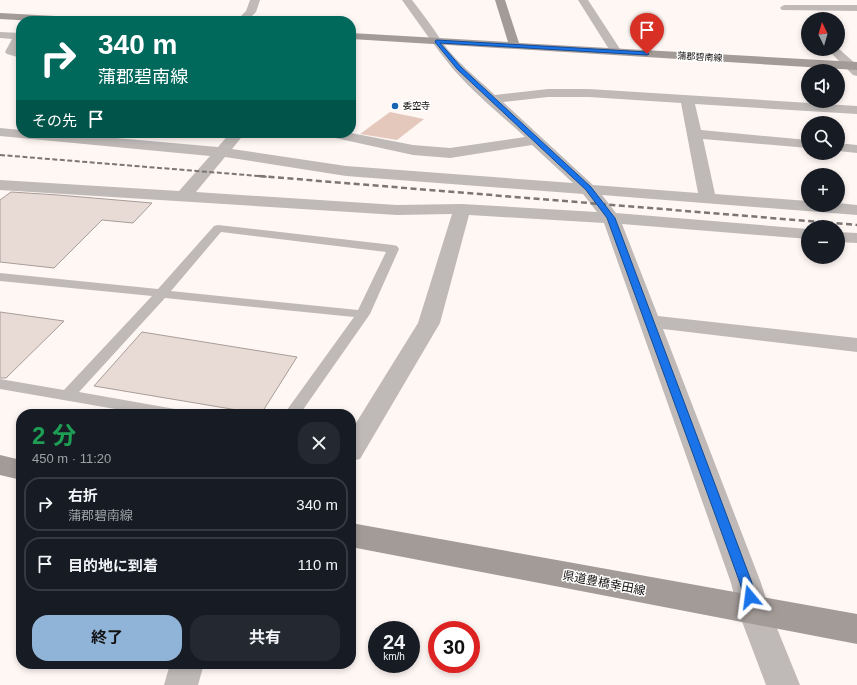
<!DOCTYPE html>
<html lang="ja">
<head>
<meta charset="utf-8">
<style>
	body { margin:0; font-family:Arial,"Noto Sans JP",sans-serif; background:#242831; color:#f1f3f6; height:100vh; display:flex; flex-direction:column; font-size:15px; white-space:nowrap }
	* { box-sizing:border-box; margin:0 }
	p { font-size:13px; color:#9ea1a6 }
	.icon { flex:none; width:22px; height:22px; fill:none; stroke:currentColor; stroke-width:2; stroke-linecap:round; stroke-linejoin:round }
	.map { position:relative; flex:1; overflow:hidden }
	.drawer { position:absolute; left:16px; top:409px; width:340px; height:260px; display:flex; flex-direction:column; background:#171b24; border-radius:16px; box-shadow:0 2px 6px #0003 }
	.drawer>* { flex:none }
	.top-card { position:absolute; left:16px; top:16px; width:340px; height:122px; border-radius:16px; box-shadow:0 2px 6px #0003; background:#00695c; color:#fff; overflow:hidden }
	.needle { width:26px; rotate:355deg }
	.buttons { position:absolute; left:801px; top:12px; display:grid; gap:8px }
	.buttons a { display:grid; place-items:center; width:44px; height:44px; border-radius:50%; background:#171b24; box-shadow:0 2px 6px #0003; font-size:20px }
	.speed { position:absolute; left:368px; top:621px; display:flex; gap:8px; font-size:20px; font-weight:700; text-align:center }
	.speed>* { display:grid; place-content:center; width:52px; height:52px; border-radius:50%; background:#171b24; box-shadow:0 2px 6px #0003; line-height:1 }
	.speed small { font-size:10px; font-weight:400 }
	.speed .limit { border:6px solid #d22; background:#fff; color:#111 }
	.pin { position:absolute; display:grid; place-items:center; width:34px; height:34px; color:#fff; margin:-41px -17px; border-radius:50% 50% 50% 0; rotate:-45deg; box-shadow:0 0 4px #0007 }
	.pin .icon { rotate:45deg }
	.me { position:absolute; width:44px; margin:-22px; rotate:344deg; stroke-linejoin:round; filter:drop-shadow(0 0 3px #0008) }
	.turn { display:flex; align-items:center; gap:14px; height:84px; padding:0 16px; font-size:18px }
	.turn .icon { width:52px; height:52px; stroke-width:2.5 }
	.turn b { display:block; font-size:28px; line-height:34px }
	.then { display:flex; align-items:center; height:38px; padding:0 16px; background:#0003; gap:8px; font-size:15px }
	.round { display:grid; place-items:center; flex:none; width:42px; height:42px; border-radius:16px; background:#242831 }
	.head { display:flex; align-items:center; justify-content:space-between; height:68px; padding:0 16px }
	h1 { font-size:24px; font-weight:700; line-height:30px; color:#1e9e55 }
	.button { display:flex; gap:8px; margin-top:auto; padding:8px 16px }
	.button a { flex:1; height:46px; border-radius:16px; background:#90b3d8; color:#111; font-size:16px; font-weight:700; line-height:46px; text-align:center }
	.button a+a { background:#242831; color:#f1f3f6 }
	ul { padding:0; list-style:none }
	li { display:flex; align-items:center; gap:12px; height:54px; margin:0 8px 6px; padding:0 8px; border:2px solid #363941; border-radius:16px }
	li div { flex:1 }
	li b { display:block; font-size:15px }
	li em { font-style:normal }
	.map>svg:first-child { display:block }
	.green { fill:#e5c8bc }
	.building { fill:#e8dbd6; stroke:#a89c97 }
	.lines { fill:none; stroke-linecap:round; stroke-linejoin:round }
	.lane { fill:#bfbab8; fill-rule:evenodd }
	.street { fill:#bfbab8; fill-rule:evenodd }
	.secondary { fill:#a39b98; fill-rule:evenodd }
	.rail-far1 { stroke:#7b7573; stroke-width:2; stroke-dasharray:5 2.5; stroke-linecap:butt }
	.rail { stroke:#7b7573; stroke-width:2.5; stroke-dasharray:6 3.5; stroke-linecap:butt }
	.route { fill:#1a73e8; stroke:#114b97 }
	.poi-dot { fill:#1965b4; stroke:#fff; stroke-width:1.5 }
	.labels { text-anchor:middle; stroke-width:3; stroke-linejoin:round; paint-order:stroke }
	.far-street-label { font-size:9px; fill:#130f0d; stroke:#fff }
	.far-poi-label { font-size:9px; fill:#130f0d; stroke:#fff; text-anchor:start }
	.near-street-label { font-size:12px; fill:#130f0d; stroke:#fff }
</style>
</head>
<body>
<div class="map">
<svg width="857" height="685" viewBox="0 0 857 685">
	<rect width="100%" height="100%" fill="#fff7f4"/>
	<!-- green -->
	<path class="green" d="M 390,112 L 424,119 L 397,140 L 360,134 Z"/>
	<!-- building -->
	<path class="building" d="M 11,192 L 58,195 L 152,203 L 133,223 L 102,220 L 54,268 L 0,262 L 0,200 Z
		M 0,312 L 64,321 L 6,378 L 0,378 Z
		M 142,332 L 297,357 L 261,414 L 94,386 Z"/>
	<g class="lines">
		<!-- lane -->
		<path class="lane" d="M 218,225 L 393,245 L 397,246 L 399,249 L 370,314 L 300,414 L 284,414 L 354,317 L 165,298 L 79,392 L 175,409 L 181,410 L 183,414 L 144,414 L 0,389 L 0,379 L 64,390 L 152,296 L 0,281 L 0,273 L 158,289 L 214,226 ZM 221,232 L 386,252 L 358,310 L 171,291 Z"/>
		<!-- street -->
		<path class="street" d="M 250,0 L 260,0 L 256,12 L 247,21 L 236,21 L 246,11 Z
			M 402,0 L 412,0 C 422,13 432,26 441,40 C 453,59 478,79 495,95 L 548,89 L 589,89 L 857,106 L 857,114 L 695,104 L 701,130 L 808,140 L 808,148 L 703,139 L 715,194 L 808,201 L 808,205 L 838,205 L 838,203 L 857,205 L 857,215 L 602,195 L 616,213 L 808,229 L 808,239 L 622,224 L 658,316 L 857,338 L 857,352 L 663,329 L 761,583 L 770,611 L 800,685 L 766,685 L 738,611 L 731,583 L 604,223 L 469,215 L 440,323 L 360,459 L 351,461 L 351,431 L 418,323 L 452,214 L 397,215 L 0,190 L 0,180 L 179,191 L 210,156 L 0,136 L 0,128 L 21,130 L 21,133 L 59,133 L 218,147 L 230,133 L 245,133 L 232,149 L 346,166 L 573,183 L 532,145 L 450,158 L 413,155 L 326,136 L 324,133 L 351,133 L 413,145 L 450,148 L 525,137 C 501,115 475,94 453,69 C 435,47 419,24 402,0 ZM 548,97 L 589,97 L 681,103 L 698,193 L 593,185 L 503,102 ZM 225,157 L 346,176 L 583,194 L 597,212 L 462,204 L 397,205 L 196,192 Z
			M 578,0 L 588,0 L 622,52 L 620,54 L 612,54 Z
			M 785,5 L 857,5 L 857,11 L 782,10 L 780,8 L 782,6 Z
			M 0,32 L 21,33 L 21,45 L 18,50 L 21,51 L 21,58 L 7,54 L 5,52 L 12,39 L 0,38 Z
			M 838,48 L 857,65 L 857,76 L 853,75 L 827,49 L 838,49 Z
			M 838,143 L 857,145 L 857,153 L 838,151 Z
			M 838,232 L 857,233 L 857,243 L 838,242 Z
			M 170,664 L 204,664 L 198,685 L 164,685 Z"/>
		<!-- secondary -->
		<path class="secondary" d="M 495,0 L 505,0 L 519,43 L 857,62 L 857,70 L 351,39 L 351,33 L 508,42 Z
			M 0,13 L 92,18 L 97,21 L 35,21 L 0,19 Z
			M 0,455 L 21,460 L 21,480 L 0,475 Z
			M 351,523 L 857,614 L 857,644 L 351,547 Z"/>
		<!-- rail-far1 -->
		<path class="rail-far1" d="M 0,155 L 271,177"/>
		<!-- rail -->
		<path class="rail" d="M 259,176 L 857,225"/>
	</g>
	<!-- route -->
	<path class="route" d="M 436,40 L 647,52 L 649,54 L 647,55 L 440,43 L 461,67 L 591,187 L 615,218 L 752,583 L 756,597 L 754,601 L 750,603 L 745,601 L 740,583 L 607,218 L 586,190 L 457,69 L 435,42 Z"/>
	<!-- markers -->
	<circle class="poi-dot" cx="395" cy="106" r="4"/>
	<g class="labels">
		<!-- far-street labels -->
		<g class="far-street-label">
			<text transform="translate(700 57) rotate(3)" y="3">蒲郡碧南線</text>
		</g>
		<!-- far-poi labels -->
		<g class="far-poi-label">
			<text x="403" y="109">委空寺</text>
		</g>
		<!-- near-street labels -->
		<g class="near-street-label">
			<text transform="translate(604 583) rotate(11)" y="4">県道豊橋幸田線</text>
		</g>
	</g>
</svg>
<div class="buttons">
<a><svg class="needle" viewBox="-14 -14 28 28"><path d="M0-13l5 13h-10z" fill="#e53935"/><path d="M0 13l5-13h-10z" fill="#9ea1a6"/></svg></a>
<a><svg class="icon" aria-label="sound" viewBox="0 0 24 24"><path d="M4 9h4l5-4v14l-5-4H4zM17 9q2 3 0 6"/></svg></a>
<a><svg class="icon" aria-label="search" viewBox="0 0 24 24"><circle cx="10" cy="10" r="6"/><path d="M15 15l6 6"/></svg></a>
<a>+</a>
<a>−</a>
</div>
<div class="speed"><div>24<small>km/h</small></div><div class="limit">30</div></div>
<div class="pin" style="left:647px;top:54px;background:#d93025"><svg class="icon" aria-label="arrive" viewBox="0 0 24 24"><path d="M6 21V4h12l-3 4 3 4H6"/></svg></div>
<svg class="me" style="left:750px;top:597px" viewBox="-20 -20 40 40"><path d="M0-17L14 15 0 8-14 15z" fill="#1a73e8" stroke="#fff" stroke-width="4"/></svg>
<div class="top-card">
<div class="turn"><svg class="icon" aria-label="right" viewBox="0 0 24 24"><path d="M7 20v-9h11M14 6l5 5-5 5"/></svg><div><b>340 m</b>蒲郡碧南線</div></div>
<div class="then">その先<svg class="icon" aria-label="arrive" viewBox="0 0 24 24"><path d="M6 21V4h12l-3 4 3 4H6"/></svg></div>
</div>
<section class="drawer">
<div class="head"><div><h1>2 分</h1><p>450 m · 11:20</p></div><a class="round"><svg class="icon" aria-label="close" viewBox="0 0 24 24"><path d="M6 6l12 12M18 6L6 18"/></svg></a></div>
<ul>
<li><svg class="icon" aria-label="right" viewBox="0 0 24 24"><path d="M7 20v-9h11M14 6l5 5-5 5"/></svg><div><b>右折</b><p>蒲郡碧南線</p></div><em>340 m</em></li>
<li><svg class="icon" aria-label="arrive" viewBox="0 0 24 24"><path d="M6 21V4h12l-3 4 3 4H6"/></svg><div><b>目的地に到着</b></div><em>110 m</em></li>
</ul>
<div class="button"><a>終了</a><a>共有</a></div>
</section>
</div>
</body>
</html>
